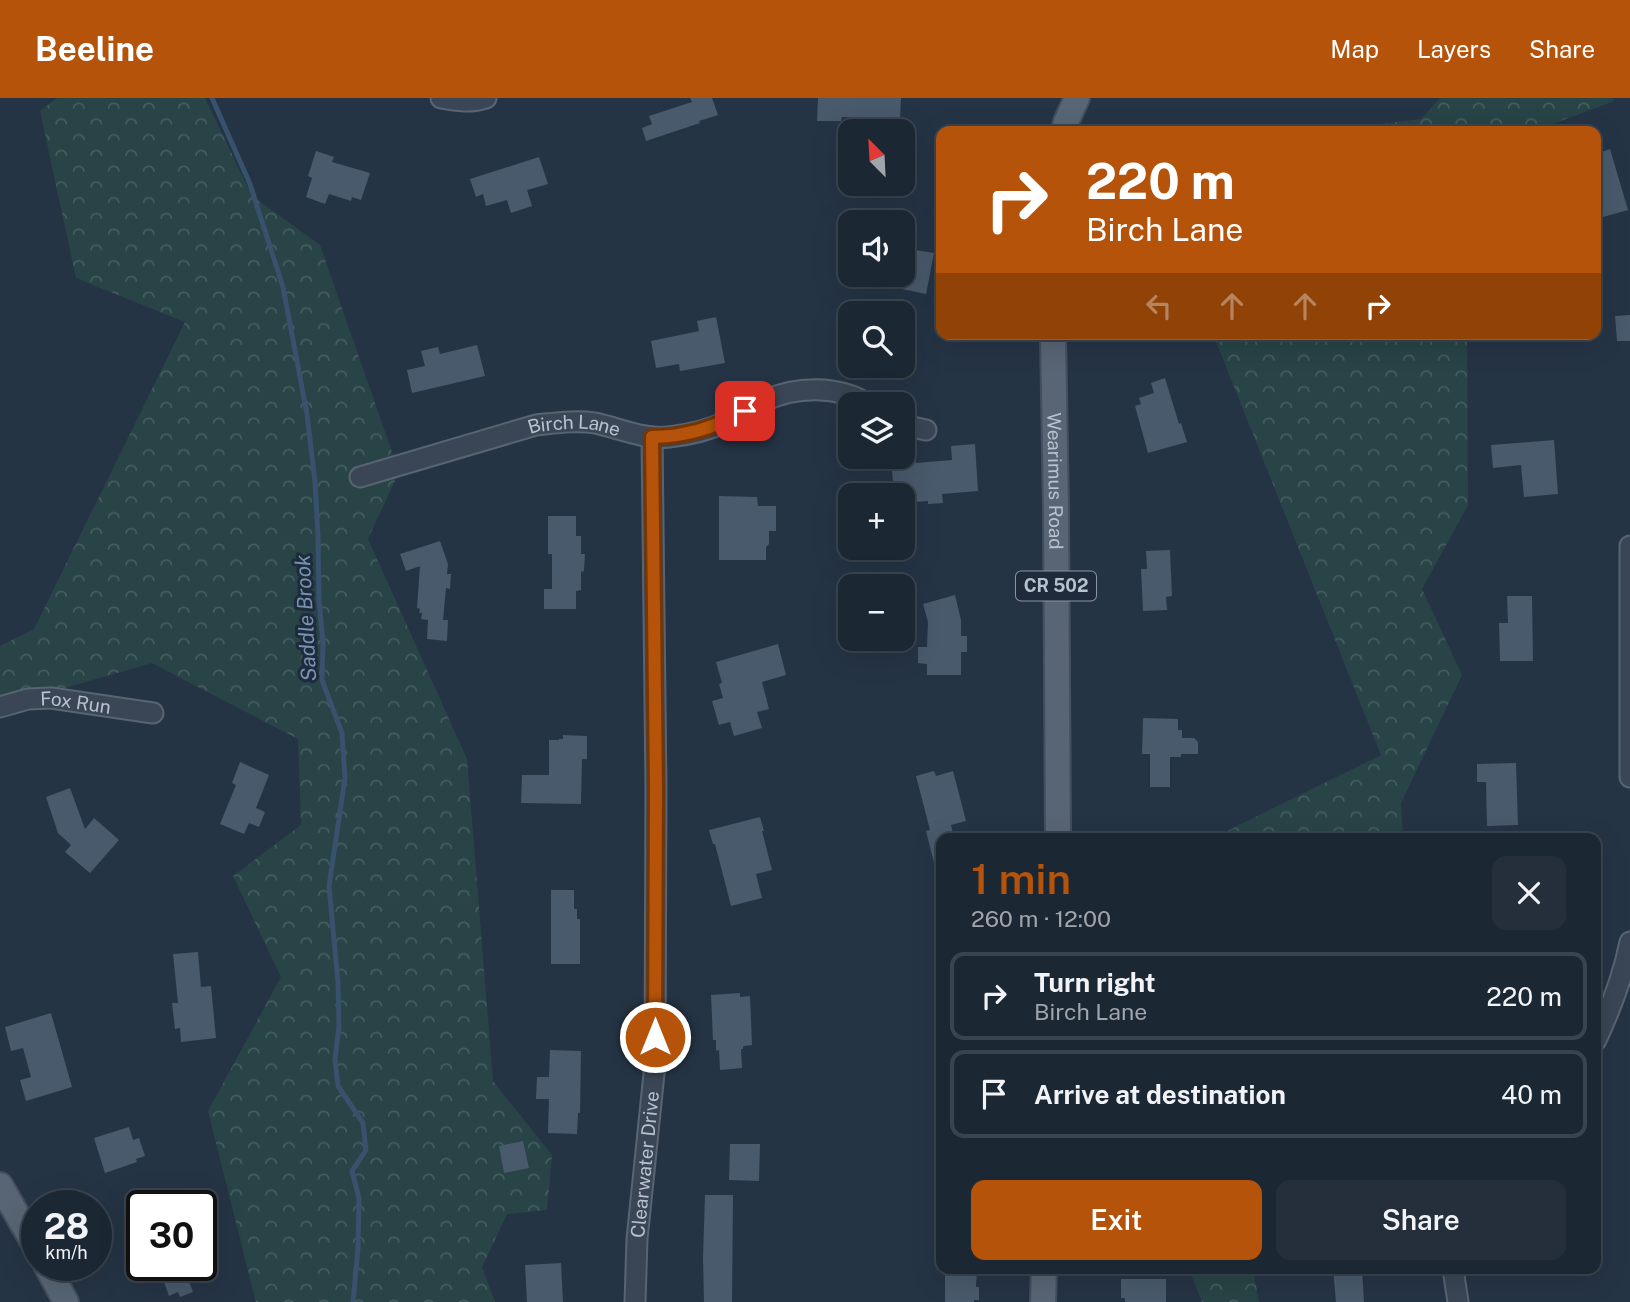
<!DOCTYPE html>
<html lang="en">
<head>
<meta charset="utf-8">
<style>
	body { margin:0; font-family:"Public Sans",sans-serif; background:#252f3c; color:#f1f3f6; height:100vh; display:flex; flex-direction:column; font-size:26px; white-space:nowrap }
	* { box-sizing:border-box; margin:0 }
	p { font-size:23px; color:#a0a5ac }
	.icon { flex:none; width:38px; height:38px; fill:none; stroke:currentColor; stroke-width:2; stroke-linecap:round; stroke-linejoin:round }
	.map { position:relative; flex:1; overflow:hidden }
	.panel { position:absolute; left:936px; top:735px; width:665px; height:441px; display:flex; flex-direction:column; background:#1c2734; border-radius:14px; box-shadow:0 7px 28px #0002,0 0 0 2px #3a444f }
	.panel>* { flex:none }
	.guide { position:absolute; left:936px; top:28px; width:665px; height:214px; border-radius:14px; box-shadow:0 7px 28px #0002,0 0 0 2px #3a444f; background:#b45309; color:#fff; overflow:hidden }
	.needle { width:46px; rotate:336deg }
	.fabs { position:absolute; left:838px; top:21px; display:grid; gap:14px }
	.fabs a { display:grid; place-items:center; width:77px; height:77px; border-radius:14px; background:#1c2734; box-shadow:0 7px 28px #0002,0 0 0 2px #3a444f; font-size:35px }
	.speed { position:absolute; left:21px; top:1092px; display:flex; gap:14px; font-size:35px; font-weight:700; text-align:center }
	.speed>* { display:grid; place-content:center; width:91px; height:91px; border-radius:50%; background:#1c2734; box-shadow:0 7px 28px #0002,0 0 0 2px #3a444f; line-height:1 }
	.speed small { font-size:18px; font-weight:400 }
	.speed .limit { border:4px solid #111; border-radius:10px; background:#fff; color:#111 }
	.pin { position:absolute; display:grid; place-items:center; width:60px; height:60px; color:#fff; margin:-30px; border-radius:14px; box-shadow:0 4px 10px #0006 }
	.me { position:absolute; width:77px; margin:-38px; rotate:0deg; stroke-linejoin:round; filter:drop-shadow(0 0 5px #0008) }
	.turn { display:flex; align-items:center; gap:24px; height:147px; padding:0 35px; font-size:32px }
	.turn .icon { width:91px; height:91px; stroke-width:2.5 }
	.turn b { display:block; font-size:49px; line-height:60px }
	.lanes { display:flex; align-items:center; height:66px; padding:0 35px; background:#0003; justify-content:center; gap:35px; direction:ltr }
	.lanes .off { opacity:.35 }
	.round { display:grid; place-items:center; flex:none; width:74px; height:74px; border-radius:14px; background:#252f3c }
	.summary { display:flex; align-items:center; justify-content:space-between; height:119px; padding:0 35px }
	h1 { font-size:42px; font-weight:600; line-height:52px; color:#b45309 }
	.button { display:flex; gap:14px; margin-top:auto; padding:14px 35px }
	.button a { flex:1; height:80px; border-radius:14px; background:#b45309; color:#fff; font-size:28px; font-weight:600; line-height:80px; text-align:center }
	.button a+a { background:#252f3c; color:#f1f3f6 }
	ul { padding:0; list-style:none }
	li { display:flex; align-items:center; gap:21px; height:88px; margin:0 14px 10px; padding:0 21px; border:4px solid #3a444f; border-radius:14px }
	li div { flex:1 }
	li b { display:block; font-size:26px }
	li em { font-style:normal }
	header { display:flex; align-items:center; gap:42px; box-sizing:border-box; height:98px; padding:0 35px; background:#b45309; color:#fff }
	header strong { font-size:33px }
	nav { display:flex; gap:38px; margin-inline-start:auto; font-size:24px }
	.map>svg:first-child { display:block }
	.forest { fill:url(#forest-crowns) }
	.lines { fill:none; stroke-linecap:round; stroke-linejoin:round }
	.stream { stroke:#38516d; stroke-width:5 }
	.building { fill:#495a6c }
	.minor-casing { stroke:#596472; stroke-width:23 }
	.major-casing { stroke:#444f5e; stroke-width:28 }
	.minor { stroke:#3a4655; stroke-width:19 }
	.major { stroke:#586574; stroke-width:24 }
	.route-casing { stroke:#753606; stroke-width:18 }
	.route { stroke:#b45309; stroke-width:12 }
	.labels { text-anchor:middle; stroke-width:6; stroke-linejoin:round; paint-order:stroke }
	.shield { fill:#1f2b3a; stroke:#8a94a2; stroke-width:2 }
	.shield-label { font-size:18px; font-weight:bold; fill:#b8c1ce }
	.street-label { font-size:19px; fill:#b8c1ce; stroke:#1f2b3a }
	.water-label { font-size:21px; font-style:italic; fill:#7693b3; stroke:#1f2b3a }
</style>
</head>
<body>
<header>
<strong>Beeline</strong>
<nav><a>Map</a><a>Layers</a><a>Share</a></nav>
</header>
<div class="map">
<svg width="1630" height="1204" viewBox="0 0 1630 1204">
	<defs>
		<pattern id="forest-crowns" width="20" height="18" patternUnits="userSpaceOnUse" patternTransform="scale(1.75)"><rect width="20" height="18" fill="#284446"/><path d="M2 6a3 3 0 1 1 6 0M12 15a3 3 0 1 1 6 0" fill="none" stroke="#455d60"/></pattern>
	</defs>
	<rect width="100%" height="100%" fill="#253445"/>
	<!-- forest -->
	<path class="forest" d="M 57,0 L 205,0 L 252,98 L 320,147 L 399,374 L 368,441 L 467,661 L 493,983 L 552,1057 L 547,1112 L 507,1116 L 482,1169 L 495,1204 L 256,1204 L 208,1013 L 281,879 L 233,778 L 301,727 L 298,641 L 152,565 L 23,602 L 0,619 L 0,548 L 34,531 L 185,224 L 76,180 L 40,13 Z
		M 1440,0 L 1612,0 L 1614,3 L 1534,33 L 1325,33 L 1421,21 Z
		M 1213,236 L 1467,236 L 1468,407 L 1422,491 L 1462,577 L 1401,705 L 1403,740 L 1213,740 L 1381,657 Z
		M 1189,1171 L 1253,1171 L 1259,1204 L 1202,1204 Z"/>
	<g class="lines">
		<!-- stream -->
		<path class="stream" d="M 212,0 L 250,86 L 283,189 L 307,316 L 315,384 L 318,438 L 319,502 L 323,545 L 322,582 L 342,635 L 345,680 L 329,788 L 338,885 L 339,928 L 335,962 L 338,988 L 363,1025 L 366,1052 L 352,1073 L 359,1100 L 358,1150 L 353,1204"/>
	</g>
	<!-- building -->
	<path class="building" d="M 690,0 L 712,0 L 718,17 L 699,23 L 700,25 L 646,43 L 642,30 L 652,26 L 649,18 L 692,4 Z
		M 818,0 L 901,0 L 900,21 L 842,19 L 841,23 L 817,23 Z
		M 1610,51 L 1628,112 L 1596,121 L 1596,56 Z
		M 316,53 L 334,59 L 332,64 L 370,75 L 361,102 L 352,99 L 351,103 L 329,96 L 325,106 L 306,99 L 312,80 L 308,78 Z
		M 539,59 L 548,86 L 527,92 L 532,108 L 511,115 L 507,102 L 486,108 L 483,96 L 476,99 L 470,81 Z
		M 903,150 L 934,155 L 926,196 L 902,191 L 904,183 Z
		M 1630,217 L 1630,243 L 1617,243 L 1615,218 Z
		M 716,219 L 725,265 L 680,273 L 679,266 L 656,270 L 651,243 L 699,233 L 697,223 Z
		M 477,247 L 485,278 L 412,295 L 407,272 L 425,268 L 421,253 L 438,249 L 440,256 Z
		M 1165,280 L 1179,326 L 1181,325 L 1187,344 L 1148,355 L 1135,308 L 1141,306 L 1139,300 L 1154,295 L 1151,285 Z
		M 1554,342 L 1558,396 L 1524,399 L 1521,367 L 1493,370 L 1491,347 Z
		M 975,346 L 978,393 L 942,396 L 943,405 L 928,406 L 928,403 L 903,405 L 903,397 L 894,397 L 891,359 L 915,359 L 916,365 L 952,362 L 951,348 Z
		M 719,398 L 757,399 L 758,408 L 776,408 L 776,433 L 769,433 L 769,446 L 766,449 L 766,462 L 719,462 Z
		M 548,418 L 576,418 L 576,438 L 581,438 L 581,456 L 585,456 L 584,473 L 581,474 L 581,492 L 576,493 L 576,511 L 544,511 L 544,491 L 552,491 L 552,456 L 548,456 Z
		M 440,443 L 448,466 L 447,476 L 451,476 L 450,491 L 446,490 L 443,522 L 448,522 L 447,543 L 427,541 L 428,522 L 421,521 L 422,515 L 419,515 L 420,511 L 417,510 L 420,468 L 406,473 L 400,456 Z
		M 1170,452 L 1172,498 L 1166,499 L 1167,512 L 1143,513 L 1141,471 L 1147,471 L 1146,453 Z
		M 955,497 L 961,522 L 961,538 L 967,538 L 967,554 L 961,554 L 961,577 L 927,577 L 927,566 L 918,565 L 918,549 L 927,549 L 928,524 L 923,506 Z
		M 1507,498 L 1532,498 L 1533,563 L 1500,563 L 1499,525 L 1508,525 Z
		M 778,546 L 786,577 L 762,584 L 769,611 L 757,614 L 762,630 L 734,638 L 730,624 L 719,627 L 712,603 L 723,600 L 719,586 L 722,585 L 716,564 Z
		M 1143,620 L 1178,621 L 1178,632 L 1182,632 L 1182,640 L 1194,640 L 1198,644 L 1198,656 L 1181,656 L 1181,659 L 1170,659 L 1170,689 L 1150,689 L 1150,656 L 1142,656 Z
		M 563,637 L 587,638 L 587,661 L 582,661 L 581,706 L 521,705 L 522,677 L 549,677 L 549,642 L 559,642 L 559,641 L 563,641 Z
		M 240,664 L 269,677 L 256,710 L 265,714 L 259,729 L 249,725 L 244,736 L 220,726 L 236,687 L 232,685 Z
		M 1516,665 L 1518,727 L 1487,728 L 1486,684 L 1477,684 L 1477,666 Z
		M 934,673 L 936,678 L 953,673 L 966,723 L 951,727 L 954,740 L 942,740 L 942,772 L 936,773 L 926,733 L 930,732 L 916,678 Z
		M 70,690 L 85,731 L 94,720 L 119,742 L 90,775 L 65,754 L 71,747 L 58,735 L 46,699 Z
		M 760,719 L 764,733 L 762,733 L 772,772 L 756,776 L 762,800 L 731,808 L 715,746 L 713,746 L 709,732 Z
		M 551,792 L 574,792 L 574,811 L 577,811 L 577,821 L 580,821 L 580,866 L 551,866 Z
		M 198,854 L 201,889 L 211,888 L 216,940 L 181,944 L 180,930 L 175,931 L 172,905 L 178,905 L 173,856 Z
		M 740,895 L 740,899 L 750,898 L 752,947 L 743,948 L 743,951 L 741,951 L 742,970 L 720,972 L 719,952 L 716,953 L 716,942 L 713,942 L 711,897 Z
		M 51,915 L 72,989 L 26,1003 L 20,982 L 31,979 L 23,950 L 11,953 L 5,929 Z
		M 550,952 L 581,953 L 580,1015 L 578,1015 L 577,1036 L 548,1035 L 549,1001 L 536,1001 L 537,979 L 549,979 Z
		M 129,1029 L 133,1042 L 139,1040 L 145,1058 L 136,1061 L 137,1064 L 105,1075 L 94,1040 Z
		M 523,1043 L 529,1070 L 504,1075 L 499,1048 Z
		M 730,1046 L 760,1046 L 759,1083 L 729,1082 Z
		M 705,1097 L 733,1097 L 732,1204 L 704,1204 L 703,1160 Z
		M 561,1165 L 563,1204 L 527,1204 L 525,1167 Z
		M 158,1167 L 183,1167 L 193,1194 L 180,1199 L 178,1194 L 169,1198 Z
		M 945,1171 L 977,1171 L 976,1189 L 979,1189 L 979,1202 L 974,1202 L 974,1204 L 945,1204 Z
		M 1333,1171 L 1362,1171 L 1364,1204 L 1336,1204 Z
		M 1121,1181 L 1166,1181 L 1166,1204 L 1125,1204 L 1125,1200 L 1121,1200 Z"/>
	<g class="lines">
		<!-- minor casing -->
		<g class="minor-casing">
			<g id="minor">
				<path d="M 441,0 C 457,3 471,5 486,0"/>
				<path d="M 903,327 L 926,332"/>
				<path id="s1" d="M 360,379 L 536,327 C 556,325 575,322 595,325 C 619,330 644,342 669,339 C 688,337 709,332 726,324 C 739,318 751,309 764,303 C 796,288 838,287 868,306"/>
				<path d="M 1630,448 L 1630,679"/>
				<path id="s2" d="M 0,609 L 28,601 L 51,600 L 153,615"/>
				<path d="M 1596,942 C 1611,910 1623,879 1630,844"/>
				<path d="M 1453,1171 L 1458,1204"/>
				<path id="s3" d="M 635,1204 L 637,1141 L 655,966 L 656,690 L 652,339"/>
			</g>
		</g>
		<!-- major casing -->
		<g class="major-casing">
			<g id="major">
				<path d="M 1064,33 L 1066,24 L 1077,0"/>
				<path id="s4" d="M 1053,236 L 1056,412 L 1058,740"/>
				<path d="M 0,1087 L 37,1151"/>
				<path d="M 46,1167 L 66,1204"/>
				<path d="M 1043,1204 L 1044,1171"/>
			</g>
		</g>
		<!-- minor -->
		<use href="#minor" class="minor"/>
		<!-- major -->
		<use href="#major" class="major"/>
	</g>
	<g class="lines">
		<!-- route casing -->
		<g class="route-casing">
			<path id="route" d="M 655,939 L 656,690 L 652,339 C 686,339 716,329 745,313"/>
		</g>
		<!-- route -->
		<use href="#route" class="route"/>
	</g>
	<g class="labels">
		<!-- shield labels -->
		<rect class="shield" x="1016" y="473.5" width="80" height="29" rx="5"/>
		<g class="shield-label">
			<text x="1056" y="494">CR 502</text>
		</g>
		<!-- street labels -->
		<g class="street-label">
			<text dy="7" stroke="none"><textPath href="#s1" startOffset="222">Birch Lane</textPath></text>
			<text dy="7" stroke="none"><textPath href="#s4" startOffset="147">Wearimus Road</textPath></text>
			<text dy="7" stroke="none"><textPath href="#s2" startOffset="77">Fox Run</textPath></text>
			<text dy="7" stroke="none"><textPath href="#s3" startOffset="138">Clearwater Drive</textPath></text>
		</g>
		<!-- water labels -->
		<g class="water-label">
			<text transform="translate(306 520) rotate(-93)" y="7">Saddle Brook</text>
		</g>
	</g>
</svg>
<div class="fabs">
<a><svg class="needle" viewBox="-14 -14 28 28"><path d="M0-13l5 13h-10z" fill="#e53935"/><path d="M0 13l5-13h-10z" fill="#a0a5ac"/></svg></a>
<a><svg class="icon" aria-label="sound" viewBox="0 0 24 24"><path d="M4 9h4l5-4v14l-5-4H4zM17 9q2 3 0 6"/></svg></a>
<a><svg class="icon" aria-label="search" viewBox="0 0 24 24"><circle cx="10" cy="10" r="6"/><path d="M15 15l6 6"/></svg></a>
<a><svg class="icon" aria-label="layers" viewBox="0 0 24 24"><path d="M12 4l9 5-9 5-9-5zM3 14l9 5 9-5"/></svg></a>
<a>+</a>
<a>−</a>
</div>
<div class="speed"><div>28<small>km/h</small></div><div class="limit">30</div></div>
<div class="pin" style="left:745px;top:313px;background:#d93025"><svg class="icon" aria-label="arrive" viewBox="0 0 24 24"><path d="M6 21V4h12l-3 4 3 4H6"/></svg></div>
<svg class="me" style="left:655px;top:939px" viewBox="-20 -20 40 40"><circle r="17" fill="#b45309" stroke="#fff" stroke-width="3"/><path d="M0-11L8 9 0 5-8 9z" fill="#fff"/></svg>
<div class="guide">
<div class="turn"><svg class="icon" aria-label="right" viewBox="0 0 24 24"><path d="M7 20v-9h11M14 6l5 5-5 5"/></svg><div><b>220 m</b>Birch Lane</div></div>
<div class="lanes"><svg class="icon off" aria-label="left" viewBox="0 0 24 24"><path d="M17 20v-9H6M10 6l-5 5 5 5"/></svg><svg class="icon off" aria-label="ahead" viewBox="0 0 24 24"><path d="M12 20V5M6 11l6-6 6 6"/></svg><svg class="icon off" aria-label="ahead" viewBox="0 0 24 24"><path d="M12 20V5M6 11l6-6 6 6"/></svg><svg class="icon" aria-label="right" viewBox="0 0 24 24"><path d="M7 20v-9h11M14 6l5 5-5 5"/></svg></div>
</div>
<section class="panel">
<div class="summary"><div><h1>1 min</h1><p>260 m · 12:00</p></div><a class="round"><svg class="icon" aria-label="close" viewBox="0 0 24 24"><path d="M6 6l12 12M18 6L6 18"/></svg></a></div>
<ul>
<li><svg class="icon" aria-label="right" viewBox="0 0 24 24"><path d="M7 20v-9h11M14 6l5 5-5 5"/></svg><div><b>Turn right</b><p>Birch Lane</p></div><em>220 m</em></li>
<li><svg class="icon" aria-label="arrive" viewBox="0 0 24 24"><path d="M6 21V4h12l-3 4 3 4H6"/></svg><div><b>Arrive at destination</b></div><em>40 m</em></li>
</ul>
<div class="button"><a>Exit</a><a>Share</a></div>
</section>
</div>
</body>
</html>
